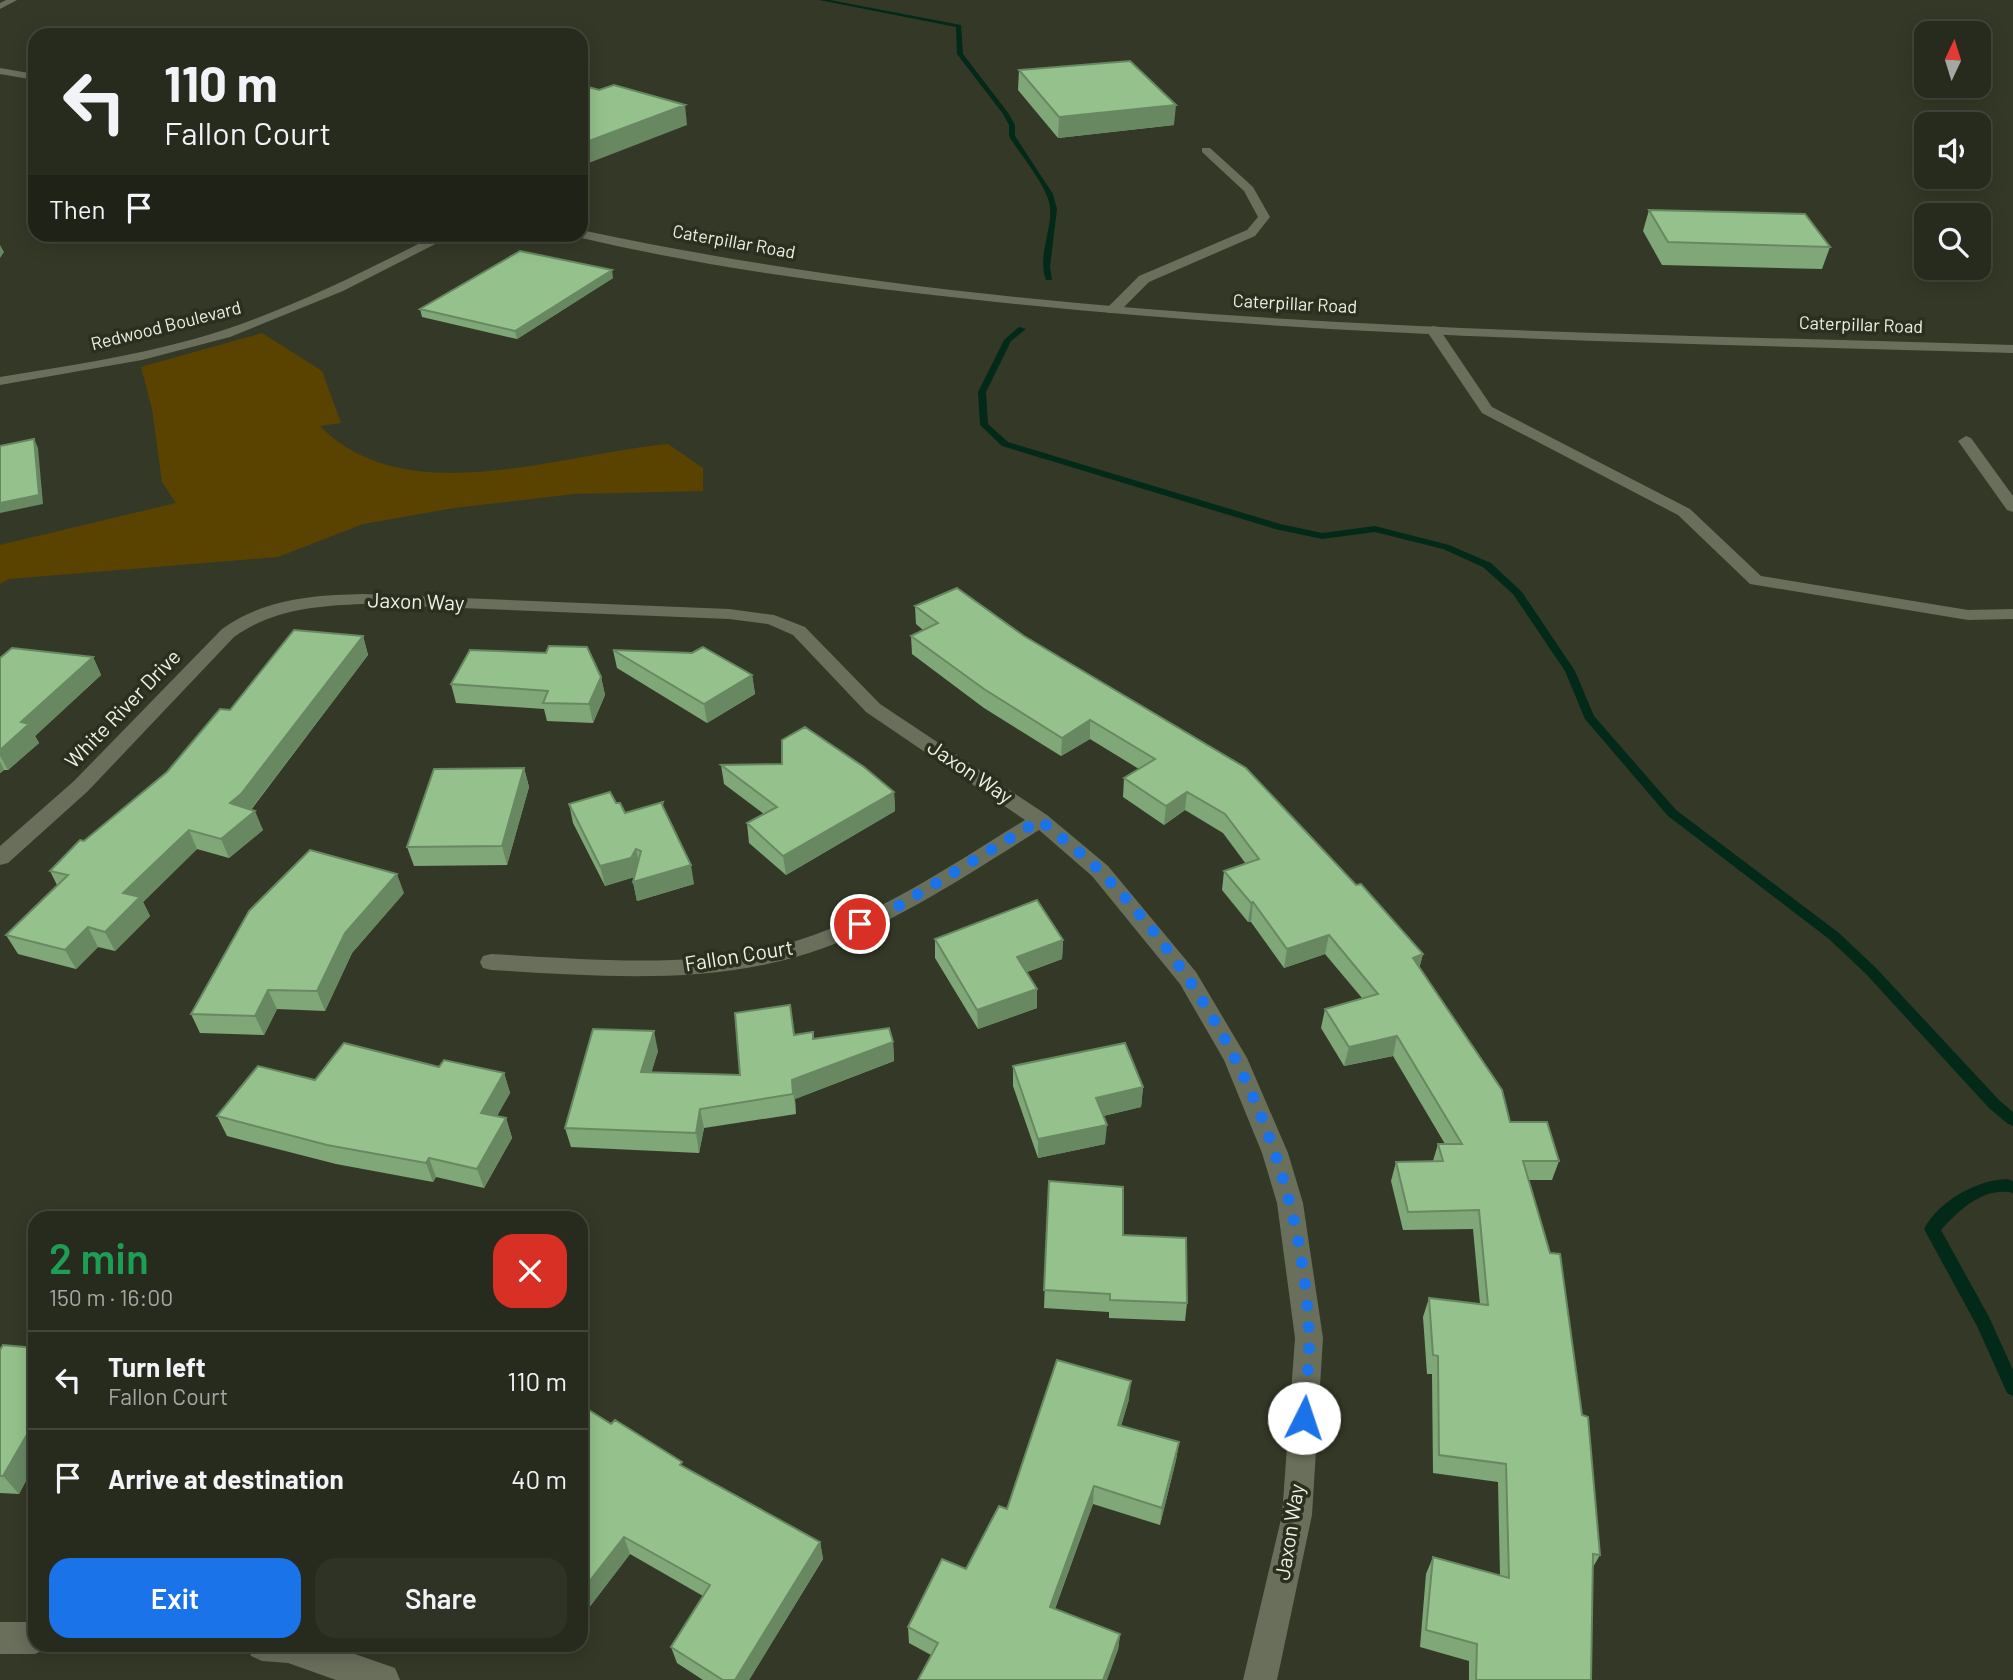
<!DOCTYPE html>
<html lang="en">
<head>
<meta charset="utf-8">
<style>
	body { margin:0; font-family:Barlow,sans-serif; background:#2f3326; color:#f1f3f6; height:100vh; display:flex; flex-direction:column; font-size:26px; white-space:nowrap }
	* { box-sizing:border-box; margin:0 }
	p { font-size:23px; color:#a4a7a4 }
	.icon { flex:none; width:38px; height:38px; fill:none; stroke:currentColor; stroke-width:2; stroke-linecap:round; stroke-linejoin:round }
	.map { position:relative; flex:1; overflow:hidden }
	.sheet { position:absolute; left:28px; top:1211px; width:560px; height:441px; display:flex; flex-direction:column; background:#272b1d; border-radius:21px; box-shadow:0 4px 18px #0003,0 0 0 2px #43473b }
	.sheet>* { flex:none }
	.top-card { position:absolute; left:28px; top:28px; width:560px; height:214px; border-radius:21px; box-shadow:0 4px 18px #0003,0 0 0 2px #43473b; background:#272b1d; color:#f1f3f6; overflow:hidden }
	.needle { width:46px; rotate:4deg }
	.controls { position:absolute; left:1914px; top:21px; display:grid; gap:14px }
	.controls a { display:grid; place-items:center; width:77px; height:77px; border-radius:14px; background:#272b1d; box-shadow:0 4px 18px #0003,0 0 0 2px #43473b; font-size:35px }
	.pin { position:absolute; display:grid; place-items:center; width:60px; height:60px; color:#fff; margin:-30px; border:4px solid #fff; border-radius:50%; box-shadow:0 2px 7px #0007 }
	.me { position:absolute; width:77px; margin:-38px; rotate:4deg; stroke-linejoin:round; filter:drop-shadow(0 0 5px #0008) }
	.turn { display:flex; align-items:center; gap:24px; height:147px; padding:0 21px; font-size:32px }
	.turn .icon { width:91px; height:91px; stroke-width:2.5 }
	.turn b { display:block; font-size:49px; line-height:60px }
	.then { display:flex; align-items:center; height:66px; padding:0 21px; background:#0003; gap:14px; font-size:26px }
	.round { display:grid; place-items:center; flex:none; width:74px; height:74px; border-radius:21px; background:#2f3326 }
	.head { display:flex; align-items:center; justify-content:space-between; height:119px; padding:0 21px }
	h1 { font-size:42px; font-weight:600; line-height:52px; color:#1e9e55 }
	.button { display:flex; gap:14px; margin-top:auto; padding:14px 21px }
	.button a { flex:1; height:80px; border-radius:21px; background:#1a73e8; color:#fff; font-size:28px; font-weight:600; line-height:80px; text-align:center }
	.button a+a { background:#2f3326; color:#f1f3f6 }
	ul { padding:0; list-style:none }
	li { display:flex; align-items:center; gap:21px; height:98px; padding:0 21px; border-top:2px solid #43473b }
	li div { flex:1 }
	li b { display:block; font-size:26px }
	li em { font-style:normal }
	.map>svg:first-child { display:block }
	.green { fill:#5a4300 }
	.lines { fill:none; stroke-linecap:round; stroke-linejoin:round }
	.stream { fill:#032918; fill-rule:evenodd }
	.service { fill:#696f5b; fill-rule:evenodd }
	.minor { fill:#696f5b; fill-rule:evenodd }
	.tertiary { fill:#696f5b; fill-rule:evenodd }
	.wall { fill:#80a778 }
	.shaded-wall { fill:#688862 }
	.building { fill:#95c28c; stroke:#688862; stroke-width:2 }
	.route { stroke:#1a73e8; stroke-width:12; stroke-dasharray:0 21.6 }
	.labels { text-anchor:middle; stroke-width:7; stroke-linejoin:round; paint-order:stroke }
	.far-street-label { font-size:18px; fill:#edf1e6; stroke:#2a2f1e }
	.street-label { font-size:21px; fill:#edf1e6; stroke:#2a2f1e }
</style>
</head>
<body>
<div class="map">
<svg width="2013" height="1680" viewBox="0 0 2013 1680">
	<rect width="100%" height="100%" fill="#343927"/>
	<!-- green -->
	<path class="green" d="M 262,333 L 322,371 L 341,423 L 320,426 C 406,514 562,453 668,444 L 703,468 L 703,491 L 574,494 L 454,508 L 363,524 L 278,557 L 9,579 L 0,584 L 0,545 L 176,503 L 162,482 L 152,409 L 141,367 Z"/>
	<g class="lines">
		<!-- stream -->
		<path class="stream" d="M 819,0 L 830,0 L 961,25 L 963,54 L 1009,114 L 1015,125 L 1015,136 L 1053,194 L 1057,209 L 1050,267 L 1052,280 L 1046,280 C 1037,256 1052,232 1050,208 C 1049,188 1020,155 1009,136 L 1009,125 L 1003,114 L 957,54 L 956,27 Z
			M 1019,327 L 1026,329 L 1011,341 L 986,392 L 988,424 L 1008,442 L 1280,524 L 1322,533 L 1375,526 L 1449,545 L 1491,563 L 1522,592 L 1575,671 L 1594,716 L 1676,810 L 1839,933 L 1876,968 L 1999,1100 L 2013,1112 L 2013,1126 L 2008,1124 L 1989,1108 L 1866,974 L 1829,939 L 1668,816 L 1585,719 L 1565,671 L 1513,594 L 1483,567 L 1443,549 L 1375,532 L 1322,539 L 1275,529 L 1002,446 L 980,425 L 978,392 L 1004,340 Z
			M 2007,1179 L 2013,1181 L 2013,1193 C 1984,1186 1958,1211 1941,1230 L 1989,1317 L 2013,1370 L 2013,1396 L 2007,1393 L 1977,1326 L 1924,1229 C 1939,1201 1976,1180 2007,1179 Z"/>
		<!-- service -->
		<path class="service" d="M 6,0 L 17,0 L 0,9 L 0,3 Z
			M 256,32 L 289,32 L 294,35 L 251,35 Z
			M 1433,326 L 1438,327 L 1492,407 L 1690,509 L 1761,576 L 1968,610 L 2013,609 L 2013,619 L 1968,620 L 1750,584 L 1678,515 L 1482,413 L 1426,330 Z
			M 1966,436 L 1971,438 L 2013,496 L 2013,512 L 2007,510 L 1958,441 Z"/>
		<!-- minor -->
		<path class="minor" d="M 1202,148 L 1210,148 L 1253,187 L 1270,217 L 1255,236 L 1149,282 L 1118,313 L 1108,313 L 1108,307 L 1139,276 L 1247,230 L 1258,217 L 1244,191 L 1202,152 Z
			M 438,234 L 455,234 L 343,291 L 230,337 L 142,360 L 0,385 L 0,377 C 65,366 130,357 194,339 C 279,315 359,274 438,234 Z
			M 363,594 L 729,609 L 774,615 L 805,627 L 880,704 L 1047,815 L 1108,866 L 1196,972 L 1247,1058 L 1288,1153 L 1303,1203 L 1323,1338 L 1312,1515 L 1277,1680 L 1243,1680 L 1282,1515 L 1295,1338 L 1277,1203 L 1262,1153 L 1224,1060 L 1180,984 L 1092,876 L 1039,830 C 965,876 892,926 809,953 C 706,986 597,976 491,970 L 483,968 L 480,962 L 483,956 L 491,954 C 592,959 701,971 799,940 C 881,914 953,864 1025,820 L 866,712 L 793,635 L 768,624 L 729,619 L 363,604 C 316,606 274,609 234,637 L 88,791 L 8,863 L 0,865 L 0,846 L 74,781 L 222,629 C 264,599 313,595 363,594 Z
			M 0,1622 L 35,1622 L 35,1645 L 48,1645 L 46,1649 L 35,1654 L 0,1654 Z
			M 246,1645 L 329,1645 L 395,1668 L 400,1680 L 336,1680 L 288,1663 L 262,1661 L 251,1656 Z"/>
		<!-- tertiary -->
		<path class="tertiary" d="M 0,68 L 35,74 L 35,80 L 0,74 Z
			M 581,230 C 1051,330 1535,330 2013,345 L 2013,353 C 1668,343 1321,338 978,300 C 843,285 708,268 577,237 L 575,234 L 581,234 Z"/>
	</g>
	<!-- wall -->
	<path class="wall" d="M 1019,70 L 1174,125 L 1058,138 L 1018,90 Z
		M 1649,210 L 1830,247 L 1822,269 L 1662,265 L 1643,231 Z
		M 613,278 L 517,339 L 422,317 L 420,309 Z
		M 915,606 L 1356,885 L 1423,954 L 1419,968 L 1510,1122 L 1559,1161 L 1552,1180 L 1528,1180 L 1600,1555 L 1593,1567 L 1591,1680 L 1469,1680 L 1469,1661 L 1420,1647 L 1426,1574 L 1433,1557 L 1500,1576 L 1498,1482 L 1433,1473 L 1432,1374 L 1427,1374 L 1423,1317 L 1429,1298 L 1480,1304 L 1473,1229 L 1403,1230 L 1391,1181 L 1396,1162 L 1433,1161 L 1438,1144 L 1445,1144 L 1393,1056 L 1344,1066 L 1321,1028 L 1325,1009 L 1362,998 L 1325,954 L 1284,968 L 1251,922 L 1248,922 L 1222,890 L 1224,871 L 1246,864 L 1223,833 L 1185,810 L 1164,825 L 1123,797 L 1124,778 L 1139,769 L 1090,739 L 1061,756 L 984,708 L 912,654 L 911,636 L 923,630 L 916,624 Z
		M 363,636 L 368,655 L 251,810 L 263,830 L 229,858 L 197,849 L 143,902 L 150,916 L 115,951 L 98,947 L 76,969 L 18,954 L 6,935 L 57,885 L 50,871 L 167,772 L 230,710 Z
		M 613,650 L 692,653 L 752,675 L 755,694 L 707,723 L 617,668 Z
		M 93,657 L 101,675 L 35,736 L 39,743 L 8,770 L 4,770 L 0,773 L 0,658 Z
		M 601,677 L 605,695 L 593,723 L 547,721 L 544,709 L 456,703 L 451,684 Z
		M 721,765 L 894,792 L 895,811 L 786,875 L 749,843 L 747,823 L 764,814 L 724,784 Z
		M 524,768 L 529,787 L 507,865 L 414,866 L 407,847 Z
		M 616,803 L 625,813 L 665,812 L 694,884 L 637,901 L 633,882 L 634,877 L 605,886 L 573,823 L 569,804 Z
		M 404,893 L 352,953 L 325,1011 L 277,1009 L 264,1035 L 200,1033 L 191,1014 Z
		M 935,939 L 1063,940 L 1062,959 L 1027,972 L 1037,989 L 1037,1008 L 978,1029 L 935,958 Z
		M 794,1035 L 814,1039 L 893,1042 L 894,1061 L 795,1099 L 796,1114 L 704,1128 L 699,1153 L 571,1147 L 565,1128 L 658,1051 L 651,1072 L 740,1075 Z
		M 1013,1066 L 1143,1087 L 1141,1107 L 1103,1116 L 1105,1144 L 1038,1158 L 1013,1086 Z
		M 439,1067 L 504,1073 L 510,1093 L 497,1116 L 506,1118 L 512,1138 L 484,1188 L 436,1177 L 433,1182 L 336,1164 L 227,1136 L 217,1116 L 315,1080 Z
		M 1049,1181 L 1187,1303 L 1185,1321 L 1109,1318 L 1109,1312 L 1044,1308 Z
		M 35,1348 L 35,1464 L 19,1494 L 0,1493 L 0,1350 Z
		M 1129,1399 L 1121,1426 L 1179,1442 L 1176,1460 L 1160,1525 L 1093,1504 L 1055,1609 L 1120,1634 L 1118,1650 L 931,1655 L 909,1643 L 908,1627 L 966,1569 L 1007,1509 Z
		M 581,1405 L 683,1467 L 820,1542 L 823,1559 L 749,1680 L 703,1680 L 677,1663 L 671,1647 L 703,1596 L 630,1554 L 588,1609 L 581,1603 Z"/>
	<!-- shaded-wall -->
	<path class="shaded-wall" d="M 685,105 L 687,125 L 581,166 L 581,144 Z
		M 1176,105 L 1174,125 L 1058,138 L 1059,117 Z
		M 0,245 L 4,252 L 0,258 Z
		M 612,270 L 613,278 L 517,339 L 515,331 Z
		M 34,439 L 38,448 L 43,504 L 0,513 L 0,503 Z
		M 363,636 L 368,655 L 248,813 L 230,803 Z
		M 93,657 L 101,675 L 35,736 L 39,743 L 8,770 L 0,756 L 0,750 L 21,722 Z
		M 752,675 L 755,694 L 707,723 L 704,704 Z
		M 601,677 L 605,695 L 593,723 L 589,704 Z
		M 1090,720 L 1090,739 L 1061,756 L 1062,738 Z
		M 0,761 L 4,770 L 0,773 Z
		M 524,768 L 529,787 L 507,865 L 502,846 Z
		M 894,792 L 895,811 L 786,875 L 783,856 Z
		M 1187,792 L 1185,810 L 1164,825 L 1166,806 Z
		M 255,811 L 263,830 L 229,858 L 221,839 Z
		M 189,830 L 197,849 L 143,902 L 150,916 L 115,951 L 105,932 L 123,893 Z
		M 636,849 L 640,868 L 635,877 L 605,886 L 600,866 Z
		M 691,865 L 694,884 L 637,901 L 633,882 Z
		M 397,874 L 404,893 L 352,953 L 325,1011 L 317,991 L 345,933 Z
		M 1253,902 L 1251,922 L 1248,922 L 1251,903 Z
		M 88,927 L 98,947 L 76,969 L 65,950 Z
		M 1329,935 L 1325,954 L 1284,968 L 1287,949 Z
		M 1063,940 L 1062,959 L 1017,976 L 1017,957 Z
		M 1423,954 L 1418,973 L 1413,958 Z
		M 1037,989 L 1037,1008 L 978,1029 L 977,1010 Z
		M 268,990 L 277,1009 L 264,1035 L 255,1016 Z
		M 654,1031 L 658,1051 L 646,1091 L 641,1072 Z
		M 1397,1036 L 1393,1056 L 1344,1066 L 1349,1047 Z
		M 893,1042 L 894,1061 L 795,1099 L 796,1114 L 792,1080 Z
		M 504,1073 L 510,1093 L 487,1132 L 481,1113 Z
		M 1143,1087 L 1141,1107 L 1095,1118 L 1096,1098 Z
		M 700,1109 L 704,1128 L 699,1153 L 696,1133 Z
		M 506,1118 L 512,1138 L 484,1188 L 477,1169 Z
		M 1107,1125 L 1105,1144 L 1038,1158 L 1038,1139 Z
		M 429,1158 L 436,1177 L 433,1182 L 426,1163 Z
		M 1131,1381 L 1129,1399 L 1116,1443 L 1118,1425 Z
		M 32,1426 L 35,1430 L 35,1464 L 19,1494 L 3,1476 Z
		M 1179,1442 L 1176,1460 L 1160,1525 L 1162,1508 Z
		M 1094,1486 L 1093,1504 L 1049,1624 L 1050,1607 Z
		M 624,1537 L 630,1554 L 588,1609 L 581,1592 Z
		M 820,1542 L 823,1559 L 749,1680 L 735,1680 Z
		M 1120,1634 L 1118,1650 L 1107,1680 L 1103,1680 Z"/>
	<!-- building -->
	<path class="building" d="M 1130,61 L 1176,105 L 1059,117 L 1019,70 Z
		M 581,85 L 599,90 L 614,85 L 685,105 L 581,144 Z
		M 1649,210 L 1805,214 L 1830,247 L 1668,242 Z
		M 520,251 L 612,270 L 515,331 L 420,309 Z
		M 34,439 L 39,495 L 0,503 L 0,446 Z
		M 957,588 L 1024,636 L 1246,768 L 1356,885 L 1361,884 L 1423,954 L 1413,958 L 1502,1090 L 1510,1122 L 1547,1122 L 1559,1161 L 1523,1161 L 1550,1253 L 1560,1254 L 1582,1415 L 1588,1417 L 1600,1555 L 1593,1554 L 1591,1680 L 1476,1680 L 1477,1644 L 1426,1630 L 1433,1557 L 1509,1578 L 1506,1464 L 1439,1455 L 1438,1356 L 1433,1355 L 1429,1298 L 1488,1305 L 1479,1210 L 1408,1212 L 1396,1162 L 1443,1161 L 1438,1144 L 1462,1144 L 1397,1036 L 1349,1047 L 1325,1009 L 1378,994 L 1329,935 L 1287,949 L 1253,902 L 1251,903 L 1224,871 L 1259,859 L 1225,814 L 1187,792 L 1166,806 L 1124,778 L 1155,759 L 1090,720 L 1062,738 L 984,689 L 911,636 L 938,623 L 915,606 Z
		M 294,630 L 363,636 L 241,794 L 230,803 L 255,811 L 221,839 L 189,830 L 123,893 L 140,897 L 105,932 L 88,927 L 65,950 L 6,935 L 68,875 L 50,871 L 80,840 L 84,841 L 167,772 L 220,709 L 230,710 Z
		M 549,646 L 587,647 L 601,677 L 589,704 L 543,703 L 548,691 L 451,684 L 470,650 L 546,653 Z
		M 703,647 L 752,675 L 704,704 L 613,650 L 692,653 Z
		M 12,648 L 93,657 L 21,722 L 29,724 L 0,750 L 0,658 Z
		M 805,727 L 864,767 L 894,792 L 783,856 L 747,823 L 777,807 L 721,765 L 782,764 L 782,740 Z
		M 524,768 L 502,846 L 407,847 L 434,769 Z
		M 610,792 L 616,803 L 620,803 L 625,813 L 663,802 L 662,805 L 691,865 L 633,882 L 641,851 L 636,849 L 631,858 L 600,866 L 569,804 Z
		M 310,850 L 397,874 L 345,933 L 317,991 L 268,990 L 255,1016 L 191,1014 L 249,911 Z
		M 1037,900 L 1063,940 L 1017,957 L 1037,989 L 977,1010 L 935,939 Z
		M 790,1005 L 794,1035 L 813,1032 L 813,1039 L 889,1028 L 893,1042 L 792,1080 L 793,1094 L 700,1109 L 696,1133 L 565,1128 L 593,1029 L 654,1031 L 641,1072 L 740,1075 L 735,1013 Z
		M 344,1043 L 439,1067 L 444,1060 L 504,1073 L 481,1113 L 506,1118 L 477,1169 L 429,1158 L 426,1163 L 327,1145 L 217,1116 L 258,1066 L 315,1080 Z
		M 1125,1043 L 1143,1087 L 1096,1098 L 1107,1125 L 1038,1139 L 1013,1066 Z
		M 1049,1181 L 1123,1187 L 1123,1235 L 1186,1238 L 1187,1303 L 1110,1300 L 1110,1294 L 1044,1290 Z
		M 3,1345 L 35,1348 L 35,1426 L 32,1426 L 3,1476 L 0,1476 L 0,1350 Z
		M 1057,1360 L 1131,1381 L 1118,1425 L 1179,1442 L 1162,1508 L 1094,1486 L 1050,1607 L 1120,1634 L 1103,1680 L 918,1680 L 938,1643 L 908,1627 L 942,1559 L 966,1569 L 999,1506 L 1007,1509 Z
		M 581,1405 L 611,1424 L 615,1420 L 682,1462 L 680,1465 L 820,1542 L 735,1680 L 723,1680 L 671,1647 L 710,1585 L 624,1537 L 581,1592 Z"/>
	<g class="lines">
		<!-- route -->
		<path class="route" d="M 860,924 L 895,908 L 1040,820 C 1060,837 1082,853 1101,872 C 1221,994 1304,1165 1309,1338 C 1310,1364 1305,1391 1304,1418"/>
	</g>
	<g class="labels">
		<!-- far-street labels -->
		<g class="far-street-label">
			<text transform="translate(734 242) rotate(10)" y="6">Caterpillar Road</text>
			<text transform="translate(1295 304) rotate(3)" y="6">Caterpillar Road</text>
			<text transform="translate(1861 325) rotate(2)" y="6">Caterpillar Road</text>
			<text transform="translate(166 326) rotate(-14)" y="6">Redwood Boulevard</text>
		</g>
		<!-- street labels -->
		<g class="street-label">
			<text transform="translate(416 602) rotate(2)" y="7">Jaxon Way</text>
			<text transform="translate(123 709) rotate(-46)" y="7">White River Drive</text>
			<text transform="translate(970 772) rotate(34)" y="7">Jaxon Way</text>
			<text transform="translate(739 956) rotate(-9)" y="7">Fallon Court</text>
			<text transform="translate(1290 1532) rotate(-81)" y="7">Jaxon Way</text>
		</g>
	</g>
</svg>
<div class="controls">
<a><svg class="needle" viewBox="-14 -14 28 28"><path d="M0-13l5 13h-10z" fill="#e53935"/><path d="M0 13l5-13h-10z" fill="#a4a7a4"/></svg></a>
<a><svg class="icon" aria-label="sound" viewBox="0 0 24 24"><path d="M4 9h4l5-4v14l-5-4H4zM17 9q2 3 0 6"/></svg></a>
<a><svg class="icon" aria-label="search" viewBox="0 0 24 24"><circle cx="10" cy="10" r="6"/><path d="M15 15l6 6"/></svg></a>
</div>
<div class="pin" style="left:860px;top:924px;background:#d93025"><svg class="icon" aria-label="arrive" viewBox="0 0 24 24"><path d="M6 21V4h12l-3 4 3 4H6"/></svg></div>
<svg class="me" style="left:1304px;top:1418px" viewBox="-20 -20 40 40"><circle r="19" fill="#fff"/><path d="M0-13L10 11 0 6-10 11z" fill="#1a73e8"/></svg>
<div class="top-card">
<div class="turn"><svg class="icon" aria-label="left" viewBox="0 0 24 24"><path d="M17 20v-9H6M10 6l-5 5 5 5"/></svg><div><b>110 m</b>Fallon Court</div></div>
<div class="then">Then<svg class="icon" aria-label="arrive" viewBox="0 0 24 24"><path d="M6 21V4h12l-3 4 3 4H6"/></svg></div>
</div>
<section class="sheet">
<div class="head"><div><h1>2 min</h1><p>150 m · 16:00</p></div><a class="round" style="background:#d93025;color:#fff"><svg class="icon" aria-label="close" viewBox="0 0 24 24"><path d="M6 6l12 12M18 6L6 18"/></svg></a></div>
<ul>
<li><svg class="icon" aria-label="left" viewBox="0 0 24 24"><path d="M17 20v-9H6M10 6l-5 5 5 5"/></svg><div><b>Turn left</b><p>Fallon Court</p></div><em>110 m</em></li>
<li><svg class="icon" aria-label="arrive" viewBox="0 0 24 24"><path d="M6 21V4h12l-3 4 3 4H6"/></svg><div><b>Arrive at destination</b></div><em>40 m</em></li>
</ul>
<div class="button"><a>Exit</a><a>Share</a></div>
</section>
</div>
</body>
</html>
